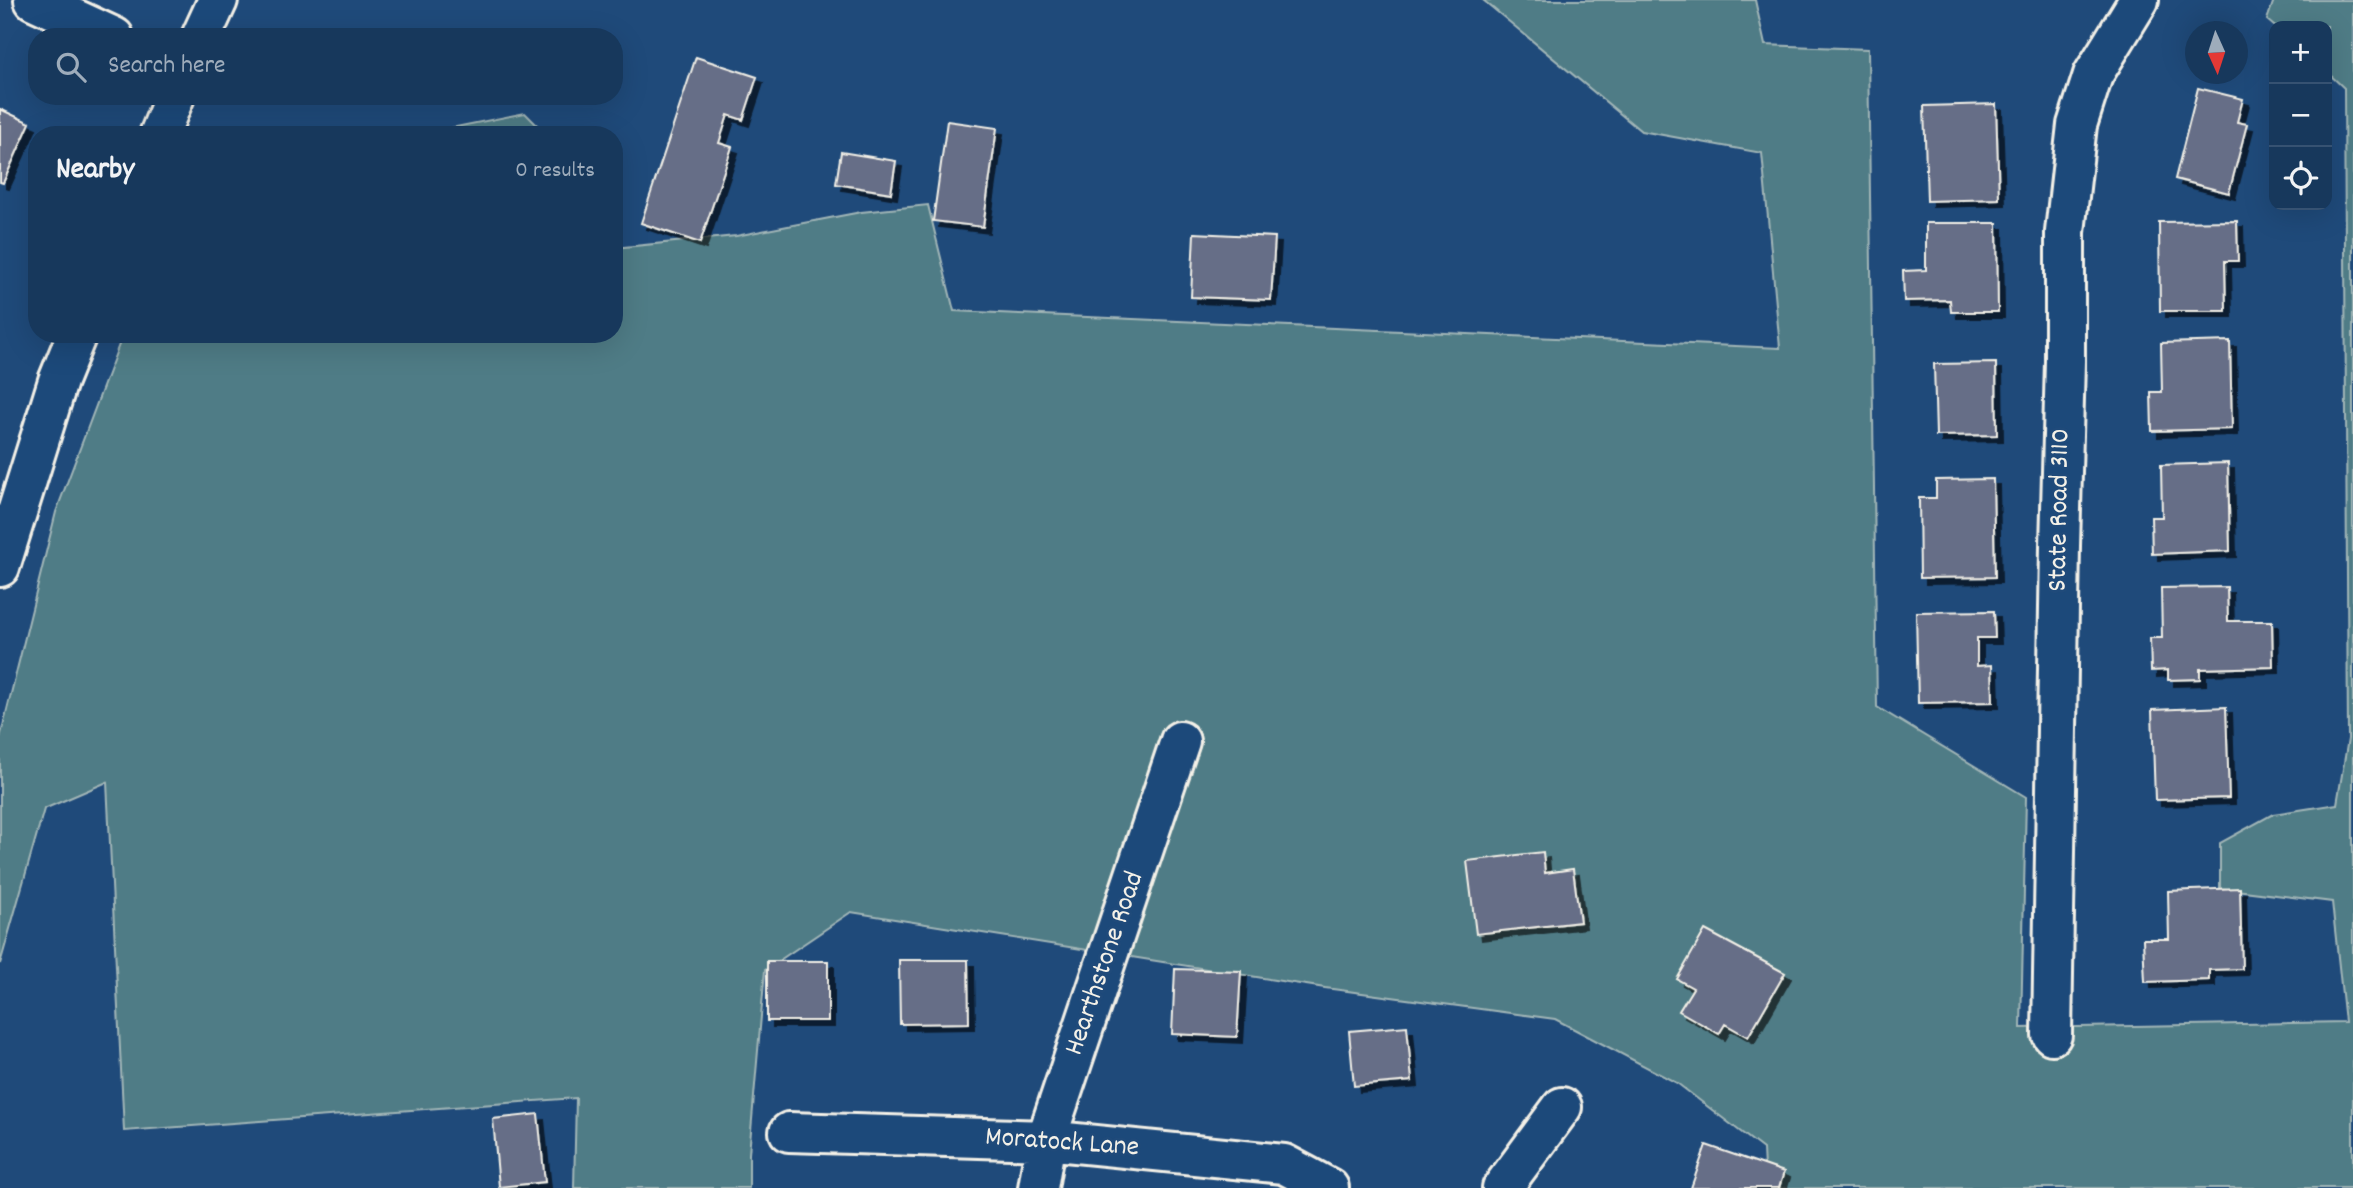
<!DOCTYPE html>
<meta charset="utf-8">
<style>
:root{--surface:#17385c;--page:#244365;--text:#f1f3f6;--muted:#9eacbb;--line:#365272}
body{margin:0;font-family:Dekko,sans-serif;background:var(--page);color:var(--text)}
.controls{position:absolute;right:21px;top:21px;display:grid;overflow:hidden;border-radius:14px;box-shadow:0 7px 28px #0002}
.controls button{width:63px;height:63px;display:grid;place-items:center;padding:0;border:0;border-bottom:2px solid var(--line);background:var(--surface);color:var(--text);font:35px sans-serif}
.compass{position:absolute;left:2185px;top:21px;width:63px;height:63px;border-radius:50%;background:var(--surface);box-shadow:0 7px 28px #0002;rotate:177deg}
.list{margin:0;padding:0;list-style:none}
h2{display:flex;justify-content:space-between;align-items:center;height:91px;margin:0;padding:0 28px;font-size:30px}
h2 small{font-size:23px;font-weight:400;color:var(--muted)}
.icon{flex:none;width:38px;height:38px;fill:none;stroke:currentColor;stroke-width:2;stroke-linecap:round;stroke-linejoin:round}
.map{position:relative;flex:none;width:2353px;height:1188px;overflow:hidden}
.search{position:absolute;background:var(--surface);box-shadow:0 7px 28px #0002;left:28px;top:28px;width:595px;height:77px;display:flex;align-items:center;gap:18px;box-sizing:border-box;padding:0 24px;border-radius:28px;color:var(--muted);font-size:26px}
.panel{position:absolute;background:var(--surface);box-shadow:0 7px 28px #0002;left:28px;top:126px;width:595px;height:217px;border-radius:28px}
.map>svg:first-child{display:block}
.green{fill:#4f7c86;stroke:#a2b6b7;stroke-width:2}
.building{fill:#666e87;stroke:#f4f1e8;stroke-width:2;filter:url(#shadow)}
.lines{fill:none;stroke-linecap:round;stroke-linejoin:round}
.minor-casing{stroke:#f4f1e8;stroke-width:44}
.minor{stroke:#1f4a7a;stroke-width:38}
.labels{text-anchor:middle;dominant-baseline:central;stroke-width:6;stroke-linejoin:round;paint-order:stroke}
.street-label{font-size:28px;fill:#f4f1e8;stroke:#1f4a7a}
</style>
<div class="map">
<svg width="2353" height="1188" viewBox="0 0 2353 1188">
<defs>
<filter id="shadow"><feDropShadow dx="6" dy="6" stdDeviation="0" flood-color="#0009"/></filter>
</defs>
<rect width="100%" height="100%" fill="#1f4a7a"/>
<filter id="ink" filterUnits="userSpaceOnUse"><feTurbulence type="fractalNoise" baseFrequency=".0143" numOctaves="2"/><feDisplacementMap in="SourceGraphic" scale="14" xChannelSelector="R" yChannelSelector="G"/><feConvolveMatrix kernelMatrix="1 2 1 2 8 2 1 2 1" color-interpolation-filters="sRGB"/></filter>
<g filter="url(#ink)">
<!-- green -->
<path class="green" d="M1483,0H1755L1765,45L1868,49L1877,707L2026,797L2021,1028L2345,1022L2332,902L2220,888V843L2273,814L2337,804L2348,739L2344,88L2327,72V26H2274L2267,20L2274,0H2353V1188H1765L1763,1149L1677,1083L1555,1019L1325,988L851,912L765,970L749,1154V1188H574L576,1098L124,1131L107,782L44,809L0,964V738L56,512L123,334H614V248L736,236L861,212L928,205L954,311L1780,348L1762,153L1641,131Z
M525,113L547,135H421V134Z"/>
<!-- building -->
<path class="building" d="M696,57L757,77L743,120L728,115L719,143L732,147L700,243L641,223Z
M2198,88L2243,99L2237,122L2247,124L2229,193L2175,179Z
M1996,104L1999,199L1927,201L1924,106Z
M0,109L30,123L3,183L0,182Z
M947,121L997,128L983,227L933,221Z
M841,152L896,161L891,193L836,184Z
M2237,221L2238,261H2225L2226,311H2160L2159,222Z
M1926,223H1997L1998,312H1951L1950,300L1904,301L1903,271L1926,270Z
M1194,233L1275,237L1271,300L1191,297Z
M2230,341L2232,429L2152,431L2151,392H2162L2161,343Z
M1996,363L1997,435L1936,436L1934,364Z
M2228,463L2230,551L2152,554L2151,517H2162L2161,465Z
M1993,479L1995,577L1920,578L1919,498H1936V480Z
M2227,587L2228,621H2272L2273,667L2200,669V679L2168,680V670L2151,671L2150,638H2162L2161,588Z
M1994,611L1995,638H1977V666L1992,665L1993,702L1918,703L1916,612Z
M2226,707L2229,798L2155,800L2152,710Z
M1543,852L1545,873L1573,869L1580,922L1476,934L1467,861Z
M2240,888L2242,969L2209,970V980L2145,982L2143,939H2169L2168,891Z
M1705,930L1785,973L1748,1037L1725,1024L1719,1034L1679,1011L1693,988L1677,979Z
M899,960H968L969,1023L900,1024Z
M767,961H828V1021H767Z
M1175,969L1241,971L1237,1037L1172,1034Z
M1407,1026L1412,1081L1354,1086L1349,1031Z
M538,1114L545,1182L499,1187L493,1119Z
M1706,1145L1784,1172L1779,1188H1691Z"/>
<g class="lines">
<!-- minor casing -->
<g class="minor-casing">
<path id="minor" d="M34,0L114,37
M201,37L218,0
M159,135L175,96
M0,567L58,381L77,334
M2052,1035L2060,546L2065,361V232L2077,125L2093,75L2139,0
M789,1132L1046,1140L1284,1164L1329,1188
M1038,1188L1046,1140L1180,741
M1502,1188L1562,1107"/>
</g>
<!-- minor -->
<use href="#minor" class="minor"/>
</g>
</g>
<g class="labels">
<!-- street labels -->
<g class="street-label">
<text transform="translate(2061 510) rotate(-89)">State Road 3110</text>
<text transform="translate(1106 964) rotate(-71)">Hearthstone Road</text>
<text transform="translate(1062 1144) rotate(4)">Moratock Lane</text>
</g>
</g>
</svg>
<div class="controls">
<button>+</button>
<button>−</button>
<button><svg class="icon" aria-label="locate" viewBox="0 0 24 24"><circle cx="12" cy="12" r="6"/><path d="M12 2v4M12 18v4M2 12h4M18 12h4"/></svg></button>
</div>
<svg class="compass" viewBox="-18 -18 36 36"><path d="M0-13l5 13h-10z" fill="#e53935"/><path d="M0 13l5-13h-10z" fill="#9eacbb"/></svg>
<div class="search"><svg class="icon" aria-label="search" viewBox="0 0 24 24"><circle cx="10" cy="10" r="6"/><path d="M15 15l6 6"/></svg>Search here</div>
<section class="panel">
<h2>Nearby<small>0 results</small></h2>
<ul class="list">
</ul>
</section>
</div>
